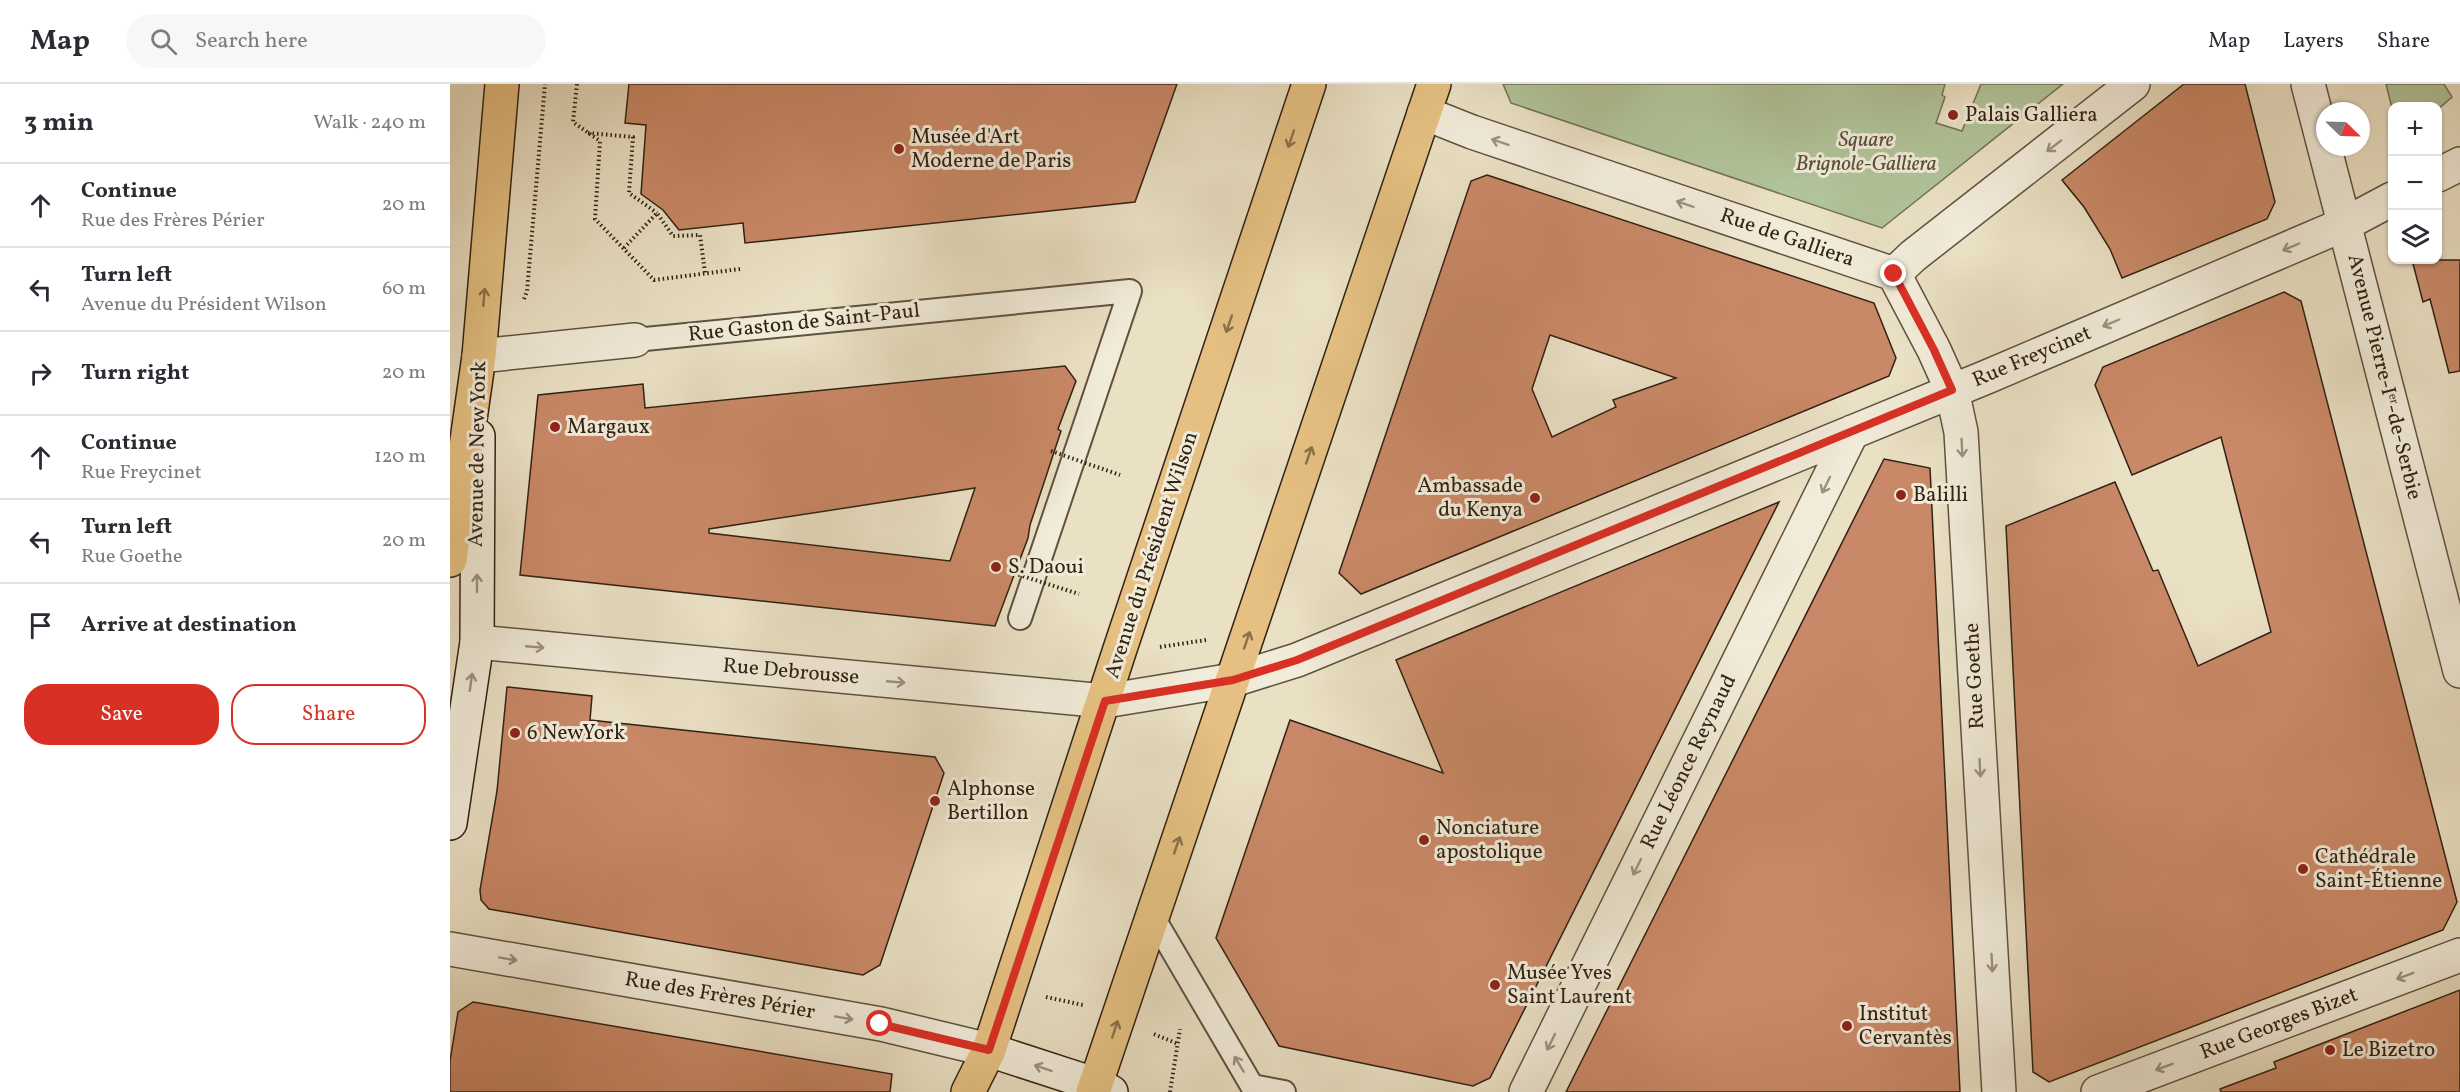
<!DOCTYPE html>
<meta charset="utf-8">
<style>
:root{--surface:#fff;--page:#f7f7f7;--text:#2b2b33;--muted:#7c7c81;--line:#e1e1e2;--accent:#d93025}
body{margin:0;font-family:Vollkorn,serif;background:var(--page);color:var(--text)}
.controls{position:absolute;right:18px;top:18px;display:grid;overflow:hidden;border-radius:12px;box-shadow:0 2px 4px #0004}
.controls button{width:54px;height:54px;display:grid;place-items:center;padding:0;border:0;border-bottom:2px solid var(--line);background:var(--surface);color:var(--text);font:30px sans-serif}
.compass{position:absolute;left:1866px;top:18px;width:54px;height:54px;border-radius:50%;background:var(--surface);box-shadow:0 2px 4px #0004;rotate:113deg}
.stop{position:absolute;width:18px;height:18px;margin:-14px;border:4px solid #d93025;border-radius:50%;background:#fff}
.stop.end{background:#d93025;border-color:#fff;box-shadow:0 2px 6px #0008}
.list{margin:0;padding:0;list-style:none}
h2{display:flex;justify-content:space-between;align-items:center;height:78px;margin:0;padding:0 24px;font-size:26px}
h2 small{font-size:20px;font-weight:400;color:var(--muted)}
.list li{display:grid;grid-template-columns:39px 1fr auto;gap:18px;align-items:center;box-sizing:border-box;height:84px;padding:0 24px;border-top:2px solid var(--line)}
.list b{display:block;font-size:22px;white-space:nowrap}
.list p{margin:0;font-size:20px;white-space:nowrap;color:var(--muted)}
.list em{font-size:20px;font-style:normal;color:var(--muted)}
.actions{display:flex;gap:12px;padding:18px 24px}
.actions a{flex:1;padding:14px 0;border:2px solid var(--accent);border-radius:24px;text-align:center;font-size:21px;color:var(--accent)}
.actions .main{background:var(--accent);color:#fff}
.icon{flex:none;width:33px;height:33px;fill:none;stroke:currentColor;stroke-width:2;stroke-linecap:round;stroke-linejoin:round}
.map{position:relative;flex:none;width:2010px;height:1008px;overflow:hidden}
header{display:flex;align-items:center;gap:36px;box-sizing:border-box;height:84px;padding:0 30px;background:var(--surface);border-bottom:2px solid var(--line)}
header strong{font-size:28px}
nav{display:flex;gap:33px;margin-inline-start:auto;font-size:21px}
.search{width:420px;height:54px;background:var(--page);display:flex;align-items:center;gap:15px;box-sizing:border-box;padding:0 21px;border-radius:33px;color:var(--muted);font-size:22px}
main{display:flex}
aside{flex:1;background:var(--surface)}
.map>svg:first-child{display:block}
.green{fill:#b1c399;stroke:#717256;stroke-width:1.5}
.building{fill:#c98867;stroke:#312213;stroke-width:1.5;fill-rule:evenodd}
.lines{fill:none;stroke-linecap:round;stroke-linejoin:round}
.lane-casing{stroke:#5f523f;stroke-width:26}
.street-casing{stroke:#5f523f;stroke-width:36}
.secondary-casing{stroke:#312213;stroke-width:36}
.primary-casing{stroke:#312213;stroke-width:36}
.path{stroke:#312213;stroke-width:4;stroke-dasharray:1.5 3;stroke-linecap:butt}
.lane{stroke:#f1ebd9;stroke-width:22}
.street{stroke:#f1ebd9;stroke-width:33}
.secondary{stroke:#f1ebd9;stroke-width:33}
.primary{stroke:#e5c082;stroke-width:33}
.path-bridge{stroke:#312213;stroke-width:4;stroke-dasharray:1.5 3;stroke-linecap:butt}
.oneway{stroke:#8b714a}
.oneway2{stroke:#9b9180}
.route{stroke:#d93025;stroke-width:8}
.poi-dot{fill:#8f2418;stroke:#f1ebd9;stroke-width:2}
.labels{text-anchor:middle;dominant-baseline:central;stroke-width:6;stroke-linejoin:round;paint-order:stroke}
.poi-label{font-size:21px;fill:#312213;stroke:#f1ebd9;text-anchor:start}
.park-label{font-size:21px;font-style:italic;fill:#57523b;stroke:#f1ebd9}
.street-label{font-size:21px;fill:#312213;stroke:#f1ebd9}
</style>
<header>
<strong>Map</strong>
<div class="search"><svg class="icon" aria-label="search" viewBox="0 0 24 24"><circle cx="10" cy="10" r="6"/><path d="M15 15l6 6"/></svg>Search here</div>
<nav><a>Map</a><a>Layers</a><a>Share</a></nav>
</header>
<main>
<aside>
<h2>3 min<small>Walk · 240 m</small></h2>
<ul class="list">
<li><svg class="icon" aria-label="ahead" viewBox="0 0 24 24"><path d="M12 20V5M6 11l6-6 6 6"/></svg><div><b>Continue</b><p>Rue des Frères Périer</p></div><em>20 m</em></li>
<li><svg class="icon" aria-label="left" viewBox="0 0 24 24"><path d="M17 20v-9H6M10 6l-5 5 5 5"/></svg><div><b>Turn left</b><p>Avenue du Président Wilson</p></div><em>60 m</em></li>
<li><svg class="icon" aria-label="right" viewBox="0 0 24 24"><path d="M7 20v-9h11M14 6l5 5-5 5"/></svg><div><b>Turn right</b></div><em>20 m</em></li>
<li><svg class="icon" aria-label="ahead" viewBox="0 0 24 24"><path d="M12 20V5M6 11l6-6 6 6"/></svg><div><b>Continue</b><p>Rue Freycinet</p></div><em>120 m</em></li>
<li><svg class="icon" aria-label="left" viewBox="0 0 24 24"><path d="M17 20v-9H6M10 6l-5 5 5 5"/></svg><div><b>Turn left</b><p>Rue Goethe</p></div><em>20 m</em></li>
<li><svg class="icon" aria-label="arrive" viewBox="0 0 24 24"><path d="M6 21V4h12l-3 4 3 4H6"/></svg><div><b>Arrive at destination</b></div></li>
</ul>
<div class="actions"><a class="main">Save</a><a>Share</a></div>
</aside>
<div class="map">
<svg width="2010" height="1008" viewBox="0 0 2010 1008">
<rect width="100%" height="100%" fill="#eae0c4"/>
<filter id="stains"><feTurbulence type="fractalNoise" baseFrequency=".00333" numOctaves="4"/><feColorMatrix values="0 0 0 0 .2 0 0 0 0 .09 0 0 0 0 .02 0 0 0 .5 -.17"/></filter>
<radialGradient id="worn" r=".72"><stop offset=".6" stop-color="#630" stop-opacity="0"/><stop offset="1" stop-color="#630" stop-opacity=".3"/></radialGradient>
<!-- green -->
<path class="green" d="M1053,0H1495L1492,11L1495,13L1486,39L1512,47L1531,0H1613L1432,144L1061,19Z
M1936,0H1994L2002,13L1988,25V22H1942V24Z"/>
<!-- building -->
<path class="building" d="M179,0H727L685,118L295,159L293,139L229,146L213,126L191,110L196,41L175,39Z
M1734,0H1795L1825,118L1817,135L1672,194L1660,165L1634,123L1612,96Z
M1037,91L1424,219L1446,274L1439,292L911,510L889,489L1021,97ZM1100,251L1226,294L1163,316L1166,323L1102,353L1082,305Z
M1962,176H2010V287L1999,289L1980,215L1973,218Z
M1834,208L1851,217L2007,818L1993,846L1599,998L1583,988L1556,442L1665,398L1703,487L1708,486L1748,582L1821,548L1771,353L1682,391L1645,301L1653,283Z
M615,282L626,297L608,345L611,347L580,441L578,454L545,542L70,491L88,311L193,300L195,324ZM525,404L500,477L259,449V445Z
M1434,375L1480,384L1510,1008H1116Z
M1329,418L1040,994L1023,1002L829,962L766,854L840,636L993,689L946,576Z
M57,603L142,612L140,636L485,673L494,689L430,881L413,891L39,825L31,816L30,806L47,707Z
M2010,906V1008H1771L1770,1005L1826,984L1824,978Z
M23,918L442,990L440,1008H0V977L8,928Z"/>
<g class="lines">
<!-- lane casing -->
<g class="lane-casing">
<path id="lane" d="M185,256L680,207L570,534
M703,833L802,1002L834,1008"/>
</g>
<!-- street casing -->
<g class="street-casing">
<path id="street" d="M1858,0L2010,587
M974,29L1022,48L1444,190L1463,172L1683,0
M1988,91L2010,80
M1444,190L1484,266L1502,306L1511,348L1549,1008
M29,272L185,256
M27,558L655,617L783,596L847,576L1539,292L1895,140L1942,115
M0,865L431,940L539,966
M1076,1008L1402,348
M1648,1008L2010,871"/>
</g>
<!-- secondary casing -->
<g class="secondary-casing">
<path id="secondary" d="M0,739L27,558L28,352
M539,966L647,1001L661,1008"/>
</g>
<!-- primary casing -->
<g class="primary-casing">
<path id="primary" d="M0,476L29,272L52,0
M518,1008L539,966L670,565L859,0
M643,1008L984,0"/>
</g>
<!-- path -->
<path class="path" d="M127,0L123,38L150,57L145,135L204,196L290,185
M138,49L183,53L179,109L207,129
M174,164L207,129L223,152L250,151L255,189
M74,215L77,207L95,0
M710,563L756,556
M596,913L633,921
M704,950L728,960
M720,1008L730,945"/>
<!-- lane -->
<use href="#lane" class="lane"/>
<!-- street -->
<use href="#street" class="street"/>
<!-- secondary -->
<use href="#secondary" class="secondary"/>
<!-- primary -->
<use href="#primary" class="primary"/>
<!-- path-bridge -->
<path class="path-bridge" d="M601,367L670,391
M560,488L629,510"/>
</g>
<!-- one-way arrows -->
<defs><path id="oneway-shaft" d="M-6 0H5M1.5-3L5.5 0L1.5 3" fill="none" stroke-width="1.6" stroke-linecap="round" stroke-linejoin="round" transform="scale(1.5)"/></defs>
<g class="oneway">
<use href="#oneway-shaft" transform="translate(841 55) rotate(109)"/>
<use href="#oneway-shaft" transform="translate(34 213) rotate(-85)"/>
<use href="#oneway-shaft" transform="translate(779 240) rotate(109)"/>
<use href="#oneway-shaft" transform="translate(859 371) rotate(-71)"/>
<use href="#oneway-shaft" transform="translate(797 556) rotate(-71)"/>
<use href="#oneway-shaft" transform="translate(727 761) rotate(-71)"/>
<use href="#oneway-shaft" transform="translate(665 945) rotate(-72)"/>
</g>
<g class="oneway2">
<use href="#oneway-shaft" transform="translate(1050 58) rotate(-161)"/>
<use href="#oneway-shaft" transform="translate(1604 62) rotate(142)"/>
<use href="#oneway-shaft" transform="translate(1235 120) rotate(-161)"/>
<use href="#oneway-shaft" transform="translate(1841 163) rotate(157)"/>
<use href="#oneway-shaft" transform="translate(1661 239) rotate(157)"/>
<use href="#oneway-shaft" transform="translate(1512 364) rotate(87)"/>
<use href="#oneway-shaft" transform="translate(1376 401) rotate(116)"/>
<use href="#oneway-shaft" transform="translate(27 499) rotate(-90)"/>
<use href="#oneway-shaft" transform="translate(85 563) rotate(5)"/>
<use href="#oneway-shaft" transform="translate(21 598) rotate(-82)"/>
<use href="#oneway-shaft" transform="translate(446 598) rotate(5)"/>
<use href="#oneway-shaft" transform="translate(1530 684) rotate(87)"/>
<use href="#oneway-shaft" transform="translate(1187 783) rotate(116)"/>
<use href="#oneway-shaft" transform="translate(58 875) rotate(10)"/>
<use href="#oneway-shaft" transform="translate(1542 879) rotate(87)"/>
<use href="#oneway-shaft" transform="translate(1955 892) rotate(159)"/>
<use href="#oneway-shaft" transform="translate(394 934) rotate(10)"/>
<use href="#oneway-shaft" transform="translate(1101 958) rotate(116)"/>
<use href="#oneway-shaft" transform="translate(789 980) rotate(-121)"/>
<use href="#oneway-shaft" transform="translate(1714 983) rotate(159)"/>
<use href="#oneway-shaft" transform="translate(593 984) rotate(-162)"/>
</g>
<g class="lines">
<!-- route -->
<path class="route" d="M430,940L539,966L655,617L783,596L847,576L1502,306L1484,266L1444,190"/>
</g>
<!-- markers -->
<g class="poi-dot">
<circle cx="1503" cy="31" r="6"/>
<circle cx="449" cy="65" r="6"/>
<circle cx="105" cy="343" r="6"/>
<circle cx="1451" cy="411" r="6"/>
<circle cx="1085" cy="414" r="6"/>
<circle cx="546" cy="483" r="6"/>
<circle cx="65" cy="649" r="6"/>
<circle cx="485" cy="717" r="6"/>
<circle cx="974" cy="756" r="6"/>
<circle cx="1853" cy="785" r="6"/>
<circle cx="1045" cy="901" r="6"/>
<circle cx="1397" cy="942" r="6"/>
<circle cx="1880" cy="966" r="6"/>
</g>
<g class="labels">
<!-- poi labels -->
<g class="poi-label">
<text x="1515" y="31">Palais Galliera</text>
<text x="461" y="53">Musée d'Art<tspan x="461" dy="24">Moderne de Paris</tspan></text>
<text x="117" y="343">Margaux</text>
<text x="1073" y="402" text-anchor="end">Ambassade<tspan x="1073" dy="24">du Kenya</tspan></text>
<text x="1463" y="411">Balilli</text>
<text x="558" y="483">S. Daoui</text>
<text x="77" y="649">6 NewYork</text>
<text x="497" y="705">Alphonse<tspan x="497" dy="24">Bertillon</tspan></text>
<text x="986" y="744">Nonciature<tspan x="986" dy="24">apostolique</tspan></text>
<text x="1865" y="773">Cathédrale<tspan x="1865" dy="24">Saint-Étienne</tspan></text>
<text x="1057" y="889">Musée Yves<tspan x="1057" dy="24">Saint Laurent</tspan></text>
<text x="1409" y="930">Institut<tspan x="1409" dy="24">Cervantès</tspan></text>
<text x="1892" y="966">Le Bizetro</text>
</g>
<!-- park labels -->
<g class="park-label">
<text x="1416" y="56">Square<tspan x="1416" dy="24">Brignole-Galliera</tspan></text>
</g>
<!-- street labels -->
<g class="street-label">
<text transform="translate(1337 154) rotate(19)">Rue de Galliera</text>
<text transform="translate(354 239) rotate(-6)">Rue Gaston de Saint-Paul</text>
<text transform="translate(1582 273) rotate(-23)">Rue Freycinet</text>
<text transform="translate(1934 293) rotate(76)">Avenue Pierre-Iᵉʳ-de-Serbie</text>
<text transform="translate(28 370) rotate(-89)">Avenue de New York</text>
<text transform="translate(702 471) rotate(-72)">Avenue du Président Wilson</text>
<text transform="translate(341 588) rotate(5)">Rue Debrousse</text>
<text transform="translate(1525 592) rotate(-93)">Rue Goethe</text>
<text transform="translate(1239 678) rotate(-64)">Rue Léonce Reynaud</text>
<text transform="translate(270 912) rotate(10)">Rue des Frères Périer</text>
<text transform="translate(1829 940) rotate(-21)">Rue Georges Bizet</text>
</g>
</g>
<rect width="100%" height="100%" filter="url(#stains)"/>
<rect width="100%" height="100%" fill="url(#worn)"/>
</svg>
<div class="controls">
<button>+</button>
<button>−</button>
<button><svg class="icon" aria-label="layers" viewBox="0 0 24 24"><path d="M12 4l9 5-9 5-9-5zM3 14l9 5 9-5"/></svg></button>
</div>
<svg class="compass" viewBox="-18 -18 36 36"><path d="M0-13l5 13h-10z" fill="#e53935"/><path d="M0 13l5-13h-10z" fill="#7c7c81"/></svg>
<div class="stop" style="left:430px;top:940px"></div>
<div class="stop end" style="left:1444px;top:190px"></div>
</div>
</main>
